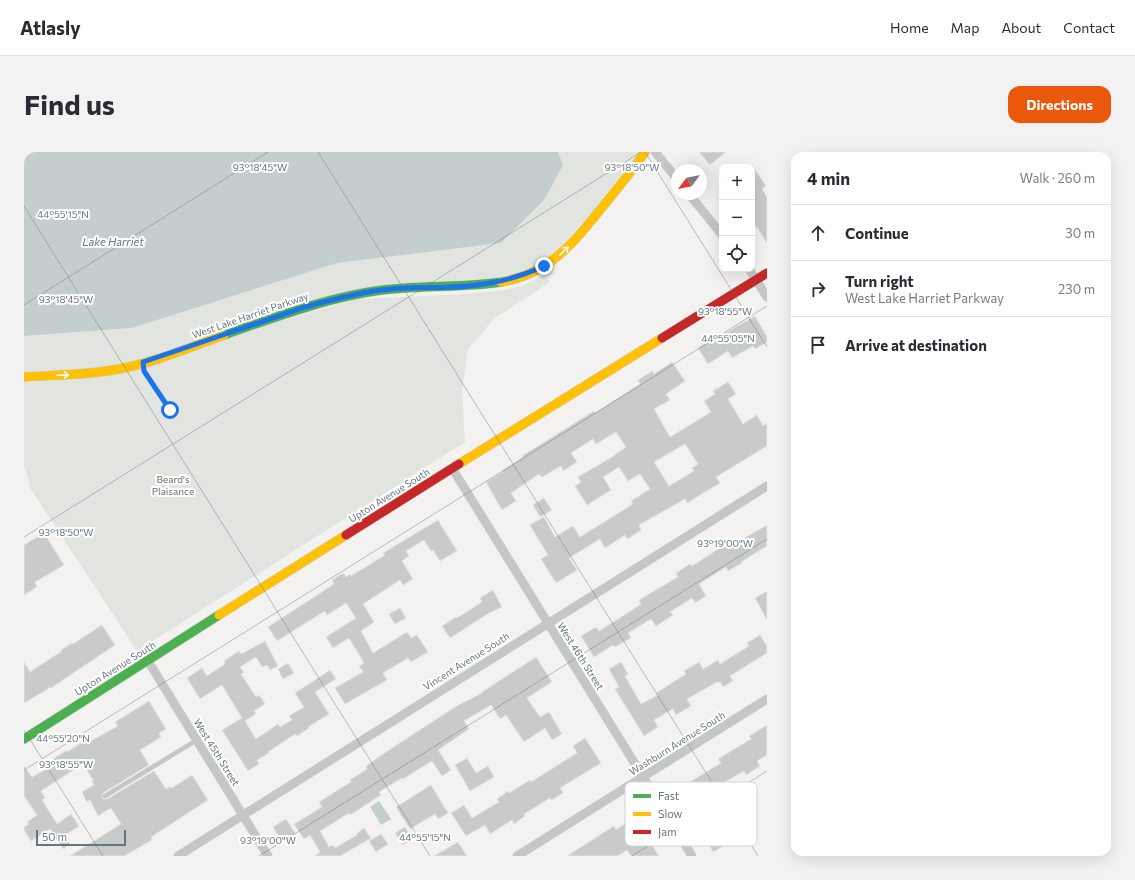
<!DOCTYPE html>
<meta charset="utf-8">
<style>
:root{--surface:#fff;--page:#f2f2f3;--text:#2b2b33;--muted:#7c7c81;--line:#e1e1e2;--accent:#ea580c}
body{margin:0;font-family:Commissioner,sans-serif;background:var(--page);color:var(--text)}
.controls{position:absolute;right:12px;top:12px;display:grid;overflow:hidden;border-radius:8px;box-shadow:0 4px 16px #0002}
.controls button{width:36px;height:36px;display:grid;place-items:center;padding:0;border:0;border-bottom:1px solid var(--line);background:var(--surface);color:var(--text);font:20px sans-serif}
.compass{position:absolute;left:647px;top:12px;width:36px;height:36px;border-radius:50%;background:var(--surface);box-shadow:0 4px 16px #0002;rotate:238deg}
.scale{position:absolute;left:12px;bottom:10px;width:90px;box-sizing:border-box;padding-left:4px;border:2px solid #66767e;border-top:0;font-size:11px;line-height:14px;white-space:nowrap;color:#66767e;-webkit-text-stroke:3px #fff;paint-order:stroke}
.stop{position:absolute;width:12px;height:12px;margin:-9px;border:3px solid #1a73e8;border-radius:50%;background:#fff}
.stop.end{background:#1a73e8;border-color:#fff;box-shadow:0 1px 4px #0008}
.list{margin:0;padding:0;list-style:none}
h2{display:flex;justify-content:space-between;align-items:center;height:52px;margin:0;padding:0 16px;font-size:17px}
h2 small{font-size:13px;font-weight:400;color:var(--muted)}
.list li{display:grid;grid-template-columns:26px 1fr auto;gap:12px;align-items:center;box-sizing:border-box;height:56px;padding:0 16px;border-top:1px solid var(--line)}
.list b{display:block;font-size:15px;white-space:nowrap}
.list p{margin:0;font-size:13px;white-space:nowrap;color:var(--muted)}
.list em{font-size:13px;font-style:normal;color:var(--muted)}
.icon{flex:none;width:22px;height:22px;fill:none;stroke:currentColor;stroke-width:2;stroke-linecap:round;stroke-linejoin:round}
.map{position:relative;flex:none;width:743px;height:704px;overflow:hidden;border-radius:12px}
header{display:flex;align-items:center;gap:24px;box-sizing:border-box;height:56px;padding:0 20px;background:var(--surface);border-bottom:1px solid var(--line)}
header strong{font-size:19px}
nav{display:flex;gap:22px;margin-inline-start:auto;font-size:14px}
.intro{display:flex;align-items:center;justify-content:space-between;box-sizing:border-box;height:96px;padding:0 24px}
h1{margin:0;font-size:28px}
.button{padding:10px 18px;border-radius:12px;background:var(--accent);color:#fff;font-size:14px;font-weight:700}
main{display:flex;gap:24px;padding:0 24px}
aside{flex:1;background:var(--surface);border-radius:12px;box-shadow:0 4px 16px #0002}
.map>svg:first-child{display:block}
.green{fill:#e2e4df}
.water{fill:#c5cecf}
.building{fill:#c9caca;stroke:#e2e2e1;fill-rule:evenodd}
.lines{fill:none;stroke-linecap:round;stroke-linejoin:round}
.fast-casing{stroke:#cfcfcf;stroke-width:10}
.slow-casing{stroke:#cfcfcf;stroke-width:10}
.jam-casing{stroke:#cfcfcf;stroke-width:10}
.lane{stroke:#c5c7c7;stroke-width:4.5}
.street{stroke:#c5c7c7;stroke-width:9}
.fast{stroke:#4caf50;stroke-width:9}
.slow{stroke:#ffc107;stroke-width:9}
.jam{stroke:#c62828;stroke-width:9}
.oneway{stroke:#f6fbf6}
.route{stroke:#1a73e8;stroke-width:5}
.ticks{fill:none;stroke:#66767e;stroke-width:1;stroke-opacity:0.45}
.labels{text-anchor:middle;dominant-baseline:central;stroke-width:4;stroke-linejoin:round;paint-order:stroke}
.street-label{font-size:10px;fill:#66767e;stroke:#fff}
.park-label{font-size:10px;fill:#6a7664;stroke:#fff}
.water-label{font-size:11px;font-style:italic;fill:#62787b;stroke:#fff}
.key{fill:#fff;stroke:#d1d6d8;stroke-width:1}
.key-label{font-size:11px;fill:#66767e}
.ticks-label{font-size:10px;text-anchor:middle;fill:#66767e;stroke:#fff;stroke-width:4;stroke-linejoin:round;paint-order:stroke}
</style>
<header>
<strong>Atlasly</strong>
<nav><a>Home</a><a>Map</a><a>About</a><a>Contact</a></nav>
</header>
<div class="intro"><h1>Find us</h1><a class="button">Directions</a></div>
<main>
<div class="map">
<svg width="743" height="704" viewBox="0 0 743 704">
<rect width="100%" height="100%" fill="#f3f2f1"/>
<!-- green -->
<path class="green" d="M534,0H616L567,61L535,96L498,124L358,138L119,210L0,225V184L108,176L313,111L477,91L539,13Z
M520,123L526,130L470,167L444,197L438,238L441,290L113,499L6,336L2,318L0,315V230L53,227L333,147L444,142L480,138L500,133Z"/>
<!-- water -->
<path class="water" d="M0,0H534L539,13L520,48L477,91L313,111L108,176L0,184Z
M355,649L367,667L357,673L346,655Z"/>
<!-- building -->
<path class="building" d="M675,0H702L686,13Z
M728,13L742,34L738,37L743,45V91L732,74L728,77Z
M731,164L743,185V190L731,197L729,194L708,206L704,199L684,212L674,196L690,186L691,187Z
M648,210L661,229L642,242L646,248L630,257L646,285L687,260L680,249L691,242L689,239L704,230L712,242L704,247L719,272L733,263L739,274L743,271V294L692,325L696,331L663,351L661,347L615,373L617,378L604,387L601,383L581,396L576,387L545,406L553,418L532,431L517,407L524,403L506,373L520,365L531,385L549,374L556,385L609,352L607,349L626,337L616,322L604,329L595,315L579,325L587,338L563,353L551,334L557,330L554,325L588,305L602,295L592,280L572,292L569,287L547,301L553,310L539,319L537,314L518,325L515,322L487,341L492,349L478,358L462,330L479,320L478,319L499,305L498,304L570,259L571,261L616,232L614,228L628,219L630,222ZM661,292L674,312L668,316L670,319L645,334L630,310Z
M520,346L528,358L516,365L509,353Z
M414,368L433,399L416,409L409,398L407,399L400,388L382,399L385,404L378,409L389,427L379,433L376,428L339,452L350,470L337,479L349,501L383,480L387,486L393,483L404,500L387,510L384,506L359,521L363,528L321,552L311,536L339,520L335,514L340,511L325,486L309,496L302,485L332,466L322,451L303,463L301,459L253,489L244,475L310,432L308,428L319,421L322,425L326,422L327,424L361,403L359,401Z
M743,373V394L717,410L718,411L704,419L702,415L675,432L682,444L671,451L668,446L646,460L649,463L632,474L627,467L604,481L607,486L591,495L589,493L570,505L557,484L572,475L575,479L599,464L617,452L615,448L654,425L652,421L666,412L668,414L705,390L707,394Z
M20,381L40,413L11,430L13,435L0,443V393Z
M469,438L478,455L465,461L426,486L418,474L432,465L433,466L458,450L456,446Z
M743,439V468L731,446Z
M376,456L382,466L371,472L365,462Z
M78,473L91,493L27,536V535L0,551V510L6,520L38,499L37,498L48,491L49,492Z
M736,483L743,494V501L706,524L709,529L699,535L696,529L694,531L693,530L663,547L667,554L652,563L649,557L630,568L634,575L620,584L591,537L595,535L585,517L597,510L604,522L601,524L617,552L634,543L632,541L662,522L660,519L675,510L679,517L694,508L696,512L725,494L723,491Z
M241,489L254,514L246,518L243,513L238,515L232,505L216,515L220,520L217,522L232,545L235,543L241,552L230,559L232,562L221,569L232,587L254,572L256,575L268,568L265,564L280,555L271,541L306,518L312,527L291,540L305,562L284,575L285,576L273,584L271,582L244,600L245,601L233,608L235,612L224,619L198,578L218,566L198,533L176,547L163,526L178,516L183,524L201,512L200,509L215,499L217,502Z
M512,505L528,530L503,546L516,565L525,560L538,582L528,588L521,576L500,590L482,563L476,567L467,553L440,569L445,577L414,598L427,618L418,624L408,609L379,627L378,626L355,640L357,643L326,663L325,661L296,679L305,695L308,693L311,696L333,683L332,682L340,676L347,686L316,704H291L296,700L286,683L280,687L270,672L298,655L295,650L327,630L326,628L343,617L342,614L362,600L431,555L458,541V540Z
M264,511L270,521L259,527L254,517Z
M125,549L142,577L135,581L137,585L116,598L125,613L79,641L78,646L80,647H83L130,619L142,637L146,635L148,636L168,623L184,648L127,685L128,688L100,704H46L97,672L87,656L74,664L66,648L63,650L58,640L70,633L68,629L69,628L59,612L17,639L21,646L18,648L33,672L47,662L55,674L40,684L46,692L39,697L26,677L7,689L0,678V675L5,672L3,670L13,663L0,644V614L8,625L31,612L29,607L43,598V600L63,587L65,590L94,574L91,570Z
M743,573V603L733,609L736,614L722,623L720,619L696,633L700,639L680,651L683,656L668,665L651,639L697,611L694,607L727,587L725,584Z
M561,586L577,611L536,636L539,641L528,648L526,646L500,662L501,664L490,672L488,668L466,682L461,673L442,684L427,661L440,653L448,666L475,650L473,647L484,639L485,641L506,628L507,630L553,601L549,594Z
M443,606L452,621L464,614L470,625L446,639L431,613Z
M407,633L424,661L414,667L411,662L386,677L372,655Z
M610,665L635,704H607L603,698L593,704H543L590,674L592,678Z
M262,667L271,681L258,690L249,675Z
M381,675L388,687L379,693L371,681Z
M357,682L364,692L352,700L345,689Z
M695,682L701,693L689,700L683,689Z
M434,690L443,704H410Z"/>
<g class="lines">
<!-- fast casing -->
<g class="fast-casing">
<path id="fast" d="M200,183C252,165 304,145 358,138C398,133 438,136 477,130
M0,587L195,463"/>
</g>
<!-- slow casing -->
<g class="slow-casing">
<path id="slow" d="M477,130C526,122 551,89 580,53C594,36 608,19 621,0
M0,225C30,223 60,223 89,218C127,212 164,196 200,183
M435,312L638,186
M195,463L322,383"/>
</g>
<!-- jam casing -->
<g class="jam-casing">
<path id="jam" d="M638,186L743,121
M322,383L435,312"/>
</g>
<!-- lane -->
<path class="lane" d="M120,212V219L146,257
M81,644L173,588"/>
<!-- street -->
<path class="street" d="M631,0L653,27
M665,42L698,83
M725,117L743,145
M428,316L668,704
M124,509L244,704
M154,704L743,334
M493,704L743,547"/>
<!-- fast -->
<use href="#fast" class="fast"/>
<!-- slow -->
<use href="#slow" class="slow"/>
<!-- jam -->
<use href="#jam" class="jam"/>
</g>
<!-- one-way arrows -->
<defs><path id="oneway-shaft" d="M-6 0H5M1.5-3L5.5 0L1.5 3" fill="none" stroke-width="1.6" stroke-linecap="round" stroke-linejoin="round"/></defs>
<g class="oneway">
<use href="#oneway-shaft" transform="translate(540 99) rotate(-44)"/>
<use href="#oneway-shaft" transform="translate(39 223) rotate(-2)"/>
</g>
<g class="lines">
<!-- route -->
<path class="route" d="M146,258L120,219L119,210L281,155C307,148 332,141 358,138C387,134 415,137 444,134C472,131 494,126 520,114"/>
</g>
<!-- ticks -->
<path class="ticks" d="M294,0L734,704M621,0L743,195M0,54L406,704M0,153L244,0M0,385L617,0M0,578L79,704M0,618L743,154M235,704L743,387M608,704L743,619"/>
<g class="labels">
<!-- street labels -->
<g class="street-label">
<text transform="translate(226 163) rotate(-19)">West Lake Harriet Parkway</text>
<text transform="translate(365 343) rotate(-32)">Upton Avenue South</text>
<text transform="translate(557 504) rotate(58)">West 46th Street</text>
<text transform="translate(442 509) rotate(-32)">Vincent Avenue South</text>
<text transform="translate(91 516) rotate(-32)">Upton Avenue South</text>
<text transform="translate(653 591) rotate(-32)">Washburn Avenue South</text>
<text transform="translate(193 600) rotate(58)">West 45th Street</text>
</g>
<!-- park labels -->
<g class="park-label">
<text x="149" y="327">Beard's<tspan x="149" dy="12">Plaisance</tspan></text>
</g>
<!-- water labels -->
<g class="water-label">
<text x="89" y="89">Lake Harriet</text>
</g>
</g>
<!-- legend -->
<rect x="601" y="630" width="132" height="64" rx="6" class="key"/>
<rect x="609" y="642" width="18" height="4" fill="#4caf50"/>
<rect x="609" y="660" width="18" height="4" fill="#ffc107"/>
<rect x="609" y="678" width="18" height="4" fill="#c62828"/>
<g class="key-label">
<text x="634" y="648">Fast</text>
<text x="634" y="666">Slow</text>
<text x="634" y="684">Jam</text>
</g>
<g class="ticks-label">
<text x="236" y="19">93°18'45"W</text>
<text x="608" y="19">93°18'50"W</text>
<text x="39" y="66">44°55'15"N</text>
<text x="42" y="151">93°18'45"W</text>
<text x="701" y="163">93°18'55"W</text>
<text x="704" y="190">44°55'05"N</text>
<text x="42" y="384">93°18'50"W</text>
<text x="701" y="395">93°19'00"W</text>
<text x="39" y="590">44°55'20"N</text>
<text x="42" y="616">93°18'55"W</text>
<text x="401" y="689">44°55'15"N</text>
<text x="244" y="692">93°19'00"W</text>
</g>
</svg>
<div class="controls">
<button>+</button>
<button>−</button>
<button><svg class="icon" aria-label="locate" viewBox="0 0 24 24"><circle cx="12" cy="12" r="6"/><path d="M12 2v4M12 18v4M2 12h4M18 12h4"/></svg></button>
</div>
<svg class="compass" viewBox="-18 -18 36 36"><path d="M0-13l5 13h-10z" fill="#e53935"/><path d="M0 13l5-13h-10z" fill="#7c7c81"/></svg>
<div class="scale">50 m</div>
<div class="stop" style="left:146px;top:258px"></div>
<div class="stop end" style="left:520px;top:114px"></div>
</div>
<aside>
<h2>4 min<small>Walk · 260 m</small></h2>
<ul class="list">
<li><svg class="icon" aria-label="ahead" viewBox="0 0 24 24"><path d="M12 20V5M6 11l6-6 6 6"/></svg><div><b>Continue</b></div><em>30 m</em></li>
<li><svg class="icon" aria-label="right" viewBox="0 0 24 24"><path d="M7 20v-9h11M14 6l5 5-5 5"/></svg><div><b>Turn right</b><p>West Lake Harriet Parkway</p></div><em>230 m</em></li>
<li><svg class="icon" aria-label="arrive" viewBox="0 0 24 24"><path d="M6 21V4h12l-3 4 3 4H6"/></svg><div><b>Arrive at destination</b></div></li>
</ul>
</aside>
</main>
